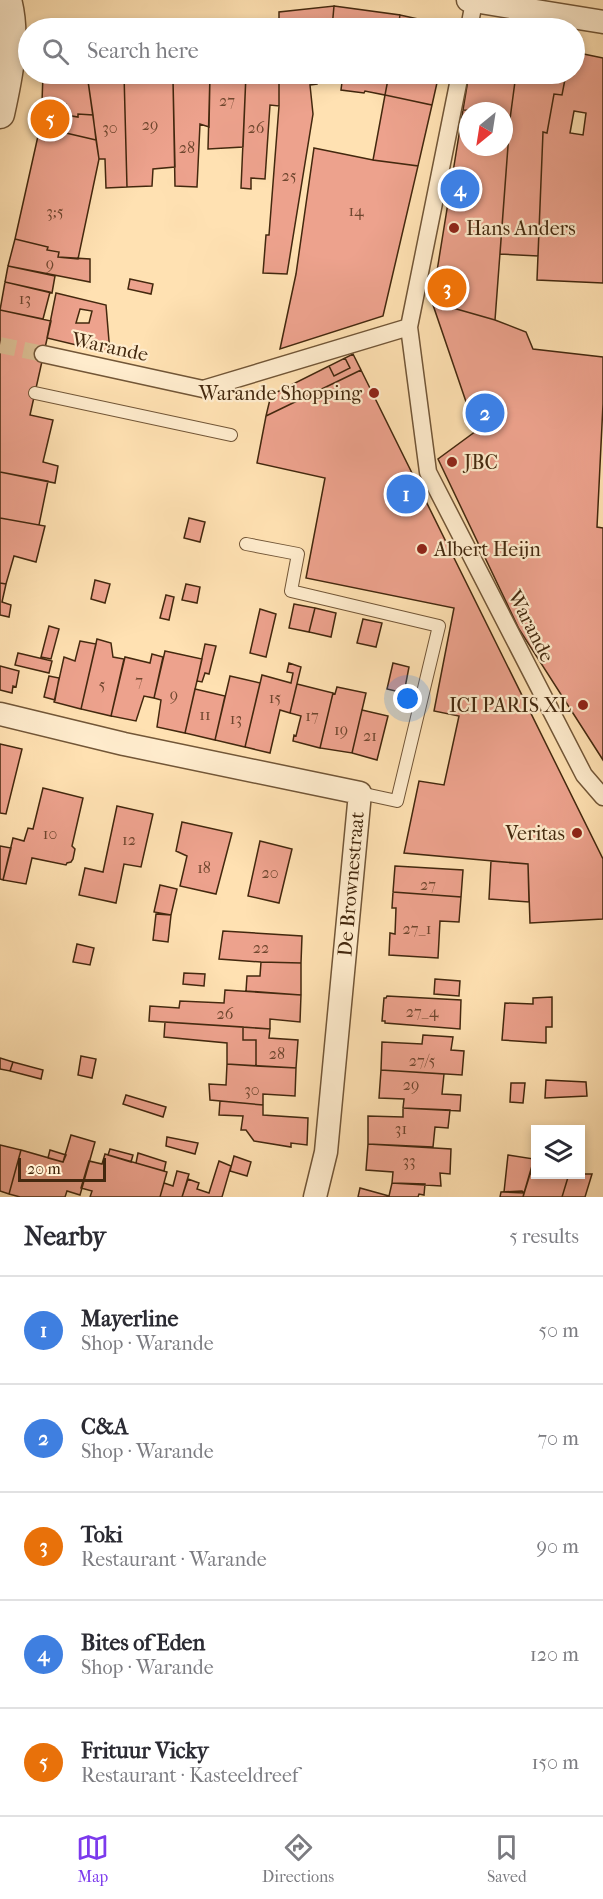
<!DOCTYPE html>
<meta charset="utf-8">
<style>
:root{--surface:#fff;--page:#f2f2f3;--text:#2b2b33;--muted:#7c7c81;--line:#e1e1e2;--accent:#7c3aed}
body{margin:0;font-family:"IM FELL French Canon",serif;background:var(--page);color:var(--text)}
.controls{position:absolute;right:18px;bottom:18px;display:grid;overflow:hidden;border-radius:0px;box-shadow:0 3px 9px #0003}
.controls button{width:54px;height:54px;display:grid;place-items:center;padding:0;border:0;border-bottom:2px solid var(--line);background:var(--surface);color:var(--text);font:30px sans-serif}
.compass{position:absolute;left:459px;top:102px;width:54px;height:54px;border-radius:50%;background:var(--surface);box-shadow:0 3px 9px #0003;rotate:210deg}
.scale{position:absolute;left:18px;bottom:15px;width:88px;box-sizing:border-box;padding-left:6px;border:3px solid #43280e;border-top:0;font-size:16px;line-height:21px;white-space:nowrap;color:#43280e;-webkit-text-stroke:4px #ffeccd;paint-order:stroke}
.you{position:absolute;left:408px;top:699px;width:21px;height:21px;margin:-15px;border:4px solid #fff;border-radius:50%;background:#1a73e8;box-shadow:0 0 0 9px #1a73e833}
.badge{display:grid;place-items:center;width:39px;height:39px;border-radius:50%;background:var(--accent);color:#fff;font-size:20px;font-weight:700}
.pin{position:absolute;translate:-50% -50%;border:3px solid #fff;box-shadow:0 2px 6px #0006}
.list{margin:0;padding:0;list-style:none}
h2{display:flex;justify-content:space-between;align-items:center;height:78px;margin:0;padding:0 24px;font-size:26px}
h2 small{font-size:20px;font-weight:400;color:var(--muted)}
.list li{display:grid;grid-template-columns:39px 1fr auto;gap:18px;align-items:center;box-sizing:border-box;height:108px;padding:0 24px;border-top:2px solid var(--line)}
.list b{display:block;font-size:22px;white-space:nowrap}
.list p{margin:0;font-size:20px;white-space:nowrap;color:var(--muted)}
.list em{font-size:20px;font-style:normal;color:var(--muted)}
.icon{flex:none;width:33px;height:33px;fill:none;stroke:currentColor;stroke-width:2;stroke-linecap:round;stroke-linejoin:round}
.map{position:relative;flex:none;width:603px;height:1197px;overflow:hidden}
.search{position:absolute;background:var(--surface);box-shadow:0 3px 9px #0003;left:18px;right:18px;top:18px;height:66px;display:flex;align-items:center;gap:15px;box-sizing:border-box;padding:0 21px;border-radius:33px;color:var(--muted);font-size:22px}
.sheet{height:618px;background:var(--surface)}
nav{display:flex;justify-content:space-around;align-items:center;box-sizing:border-box;height:84px;border-top:2px solid var(--line);background:var(--surface);font-size:16px;color:var(--muted)}
nav a{display:grid;justify-items:center;gap:3px}
nav .on{color:var(--accent)}
.map>svg:first-child{display:block}
.building{fill:#eda28d;stroke:#43280e;stroke-width:1.5;fill-rule:evenodd}
.lines{fill:none;stroke-linecap:round;stroke-linejoin:round}
.pedestrian-tunnel{stroke:#d9bc91;stroke-width:16;stroke-dasharray:16 8;stroke-linecap:butt}
.service-casing{stroke:#725637;stroke-width:14}
.pedestrian-casing{stroke:#725637;stroke-width:19}
.minor-casing{stroke:#725637;stroke-width:25}
.tertiary-casing{stroke:#725637;stroke-width:31}
.service{stroke:#ffeccd;stroke-width:12}
.pedestrian{stroke:#ffeccd;stroke-width:16}
.minor{stroke:#ffeccd;stroke-width:22}
.tertiary{stroke:#ffeccd;stroke-width:28}
.poi-dot{fill:#8f2418;stroke:#ffeccd;stroke-width:2}
.labels{text-anchor:middle;dominant-baseline:central;stroke-width:4.5;stroke-linejoin:round;paint-order:stroke}
.number-label{font-size:16px;fill:#6e462e}
.poi-label{font-size:20px;fill:#43280e;stroke:#ffeccd;text-anchor:start}
.street-label{font-size:20px;fill:#43280e;stroke:#ffeccd}
</style>
<div class="map">
<svg width="603" height="1197" viewBox="0 0 603 1197">
<rect width="100%" height="100%" fill="#ffe1b2"/>
<filter id="stains"><feTurbulence type="fractalNoise" baseFrequency=".00333" numOctaves="4"/><feColorMatrix values="0 0 0 0 .2 0 0 0 0 .09 0 0 0 0 .02 0 0 0 .5 -.17"/></filter>
<radialGradient id="worn" r=".72"><stop offset=".6" stop-color="#630" stop-opacity="0"/><stop offset="1" stop-color="#630" stop-opacity=".3"/></radialGradient>
<!-- building -->
<path class="building" d="M334,6L400,15L398,28H332Z
M334,6L332,28H279V12Z
M400,15L450,26L449,28H398Z
M574,52L603,58V283L537,280L543,132L547,133L554,94L562,95L566,74H574ZM574,111L586,113L583,135L570,133Z
M43,74H87L93,115L78,114V117L66,115V104L42,102Z
M87,74H124L127,187L106,188L105,159H99Z
M124,74H182V79L173,80L175,167L153,169L152,186L127,187Z
M182,74H210L209,127L200,124L197,187L175,186L173,80L182,79Z
M210,74H246L243,147L208,149Z
M246,74H279V106L270,105L265,179L251,178V189L241,188Z
M279,74H328L317,76V84L310,85L313,114L287,274L263,273L266,235H269L279,106Z
M343,74H389L385,95L365,91L364,93L341,90Z
M389,74H439L432,105L385,95Z
M469,74H516L510,119L504,117V111L463,110Z
M516,74H566L562,95L554,94L547,133L543,132L538,256L500,254L510,119Z
M385,95L432,105L418,166L373,160Z
M42,102L66,104V115L78,117V114L93,115L96,140L40,127Z
M463,110L470,111H468V147H504V117L510,119L495,320L432,302Z
M40,127L96,140L99,159L78,259L58,257L59,252L47,250L48,247L15,239Z
M314,148L373,160L418,166L383,316L280,349L296,274Z
M15,239L48,247L47,250L59,252L58,257L90,259V282L8,266Z
M8,266L55,276L52,293L5,282Z
M130,279L153,284L151,294L128,289Z
M5,282L50,292L43,319L0,310Z
M56,293L106,305L110,353L47,338ZM80,309L92,311L89,323H76Z
M432,302L495,320L526,332L533,349L603,357V404L597,527L603,528V760L519,629L438,459L476,431Z
M0,310L51,321L30,415L53,420L43,462L58,466L55,483L0,472Z
M353,354L361,370L266,416L271,395L329,366L334,376L350,368L345,358Z
M345,358L350,368L334,376L329,366Z
M361,370L603,859V919L530,923L528,864L404,853L419,781L444,785L459,716L434,711L454,608L306,578L325,478L257,463L266,416Z
M0,472L48,481L39,525L0,518Z
M0,518L45,526L36,562L14,556L6,584L0,583Z
M189,518L205,522L200,542L184,538Z
M95,580L110,584L105,603L91,599Z
M0,583L6,584L2,602L11,605L9,617L0,615Z
M186,584L200,587L197,603L182,600Z
M166,595L174,597L169,620L160,618Z
M294,604L315,608L309,632L289,628Z
M315,608L336,613L331,637L309,632Z
M260,609L276,614L266,657L250,653Z
M363,619L382,623L376,647L357,643Z
M49,626L59,629L51,659L41,657Z
M97,639L111,643L113,657L124,659L111,716L81,709Z
M80,641L96,644L81,709L54,702L64,657L75,661Z
M205,644L216,646L209,674L205,673L202,682L197,681Z
M165,651L202,659L185,733L157,727L161,700L154,698Z
M18,653L52,661L49,673L15,665Z
M152,654L163,657L154,698L144,696L136,721L111,716L125,657L150,663Z
M289,663L301,667L290,713L280,710L270,753L245,747L262,675L291,683L293,673L287,672Z
M393,663L409,667L404,693L387,689Z
M0,666L19,671L16,687L13,686L12,693L0,690Z
M49,676L59,678L55,700L44,697Z
M230,676L260,683L245,747L215,740Z
M297,684L333,693L320,748L293,741L294,735L296,736L301,716L290,713Z
M337,687L366,693L352,753L320,748L333,693L335,694Z
M195,689L225,696L215,740L185,733Z
M362,710L388,716L377,760L352,753Z
M0,744L22,749L6,814L0,813Z
M43,788L83,798L72,846L75,849L73,859L71,862L67,863L66,865L32,858L26,884L3,880L13,838L24,841L28,828L33,829Z
M117,806L153,814L141,867L124,864L116,903L79,895L85,868L103,872Z
M182,822L232,833L216,894L180,886L187,856L176,851Z
M260,841L292,849L279,903L248,896Z
M0,846L11,848L3,880L0,879Z
M491,861L528,864L529,902L489,899Z
M395,866L463,870L461,897L393,892Z
M160,885L177,889L171,915L154,912Z
M393,892L461,897L459,922L440,921L438,958L389,955L390,933L395,934L396,908H392Z
M156,914L171,915L168,942L153,940Z
M223,931L302,936L301,963L261,962L219,959Z
M77,944L94,948L90,965L73,962Z
M261,962L301,963V995L246,991L247,976H260Z
M184,973L205,974L204,986L183,984Z
M435,979L460,981L459,996L434,994Z
M225,990L301,995L300,1022L270,1019V1029L149,1021L150,1006L179,1008L180,1001L224,1003Z
M387,996L461,1000L460,1029L385,1023V1021H382L384,998H386Z
M552,997V1027H546V1043L502,1040L505,1003L533,1004V998Z
M165,1022L243,1027V1040H256V1066L227,1064V1043L164,1037Z
M243,1027L270,1029L269,1038L298,1040L296,1068L256,1066V1040H243Z
M423,1035L453,1037L451,1050L464,1051L462,1075L381,1070L382,1042L422,1044Z
M81,1056L96,1059L92,1078L78,1075Z
M0,1058L13,1062L10,1071L0,1069Z
M13,1062L43,1070L41,1079L10,1071Z
M227,1064L296,1068L295,1096L263,1094V1105L210,1100L209,1084L226,1085Z
M381,1070L444,1074L442,1094L461,1095L460,1111L403,1108L404,1099L379,1098Z
M546,1080L586,1082L587,1096L545,1098Z
M511,1083H525L523,1103L510,1102Z
M126,1095L166,1107L163,1117L123,1104Z
M220,1101L263,1105V1115L308,1118L307,1145L291,1143V1147L254,1141L246,1130H241L243,1116L219,1115Z
M403,1108L450,1110L448,1128L435,1127L433,1147L368,1144V1116L403,1117Z
M71,1135L95,1142L80,1195L67,1191L65,1197H20L9,1194L21,1150L63,1162Z
M167,1137L198,1143L195,1154L166,1146Z
M368,1144L451,1149L450,1174L440,1173L441,1186L392,1183L393,1172L366,1170Z
M0,1145L21,1150L9,1194L0,1191Z
M110,1149L133,1155L131,1162L108,1155Z
M50,1150L66,1155L63,1162L48,1158Z
M138,1153L166,1162L164,1171L136,1163Z
M105,1154L167,1172L160,1197H90L92,1191L81,1188L89,1161L102,1164Z
M508,1155L534,1159L524,1193L504,1192Z
M234,1156L251,1162L247,1176L230,1171Z
M534,1159L536,1174H530Z
M219,1161L231,1166L222,1197H182L188,1179L199,1183L197,1189L209,1193Z
M177,1171L189,1174L182,1197H160L164,1183L173,1186Z
M530,1174H569L562,1197H523Z
M569,1174H592L585,1197H562Z
M392,1183L425,1184L424,1195L419,1194L418,1197H358L360,1188L389,1196Z
M522,1191L524,1193L523,1197H500L501,1192Z"/>
<g class="lines">
<!-- pedestrian-tunnel -->
<path class="pedestrian-tunnel" d="M0,345L43,354"/>
<!-- service casing -->
<g class="service-casing">
<path id="service" d="M35,393L231,435
M246,544L298,554L291,591L439,626L397,801L360,793"/>
</g>
<!-- pedestrian casing -->
<g class="pedestrian-casing">
<path id="pedestrian" d="M469,28L474,2
M460,74L409,327L428,472L584,775L603,797
M43,354L203,389L409,327"/>
</g>
<!-- minor casing -->
<g class="minor-casing">
<path id="minor" d="M468,0L603,22
M0,714L124,744L360,793L326,1152L315,1197"/>
</g>
<!-- tertiary casing -->
<g class="tertiary-casing">
<path id="tertiary" d="M0,114C8,78 17,36 7,0"/>
</g>
<!-- service -->
<use href="#service" class="service"/>
<!-- pedestrian -->
<use href="#pedestrian" class="pedestrian"/>
<!-- minor -->
<use href="#minor" class="minor"/>
<!-- tertiary -->
<use href="#tertiary" class="tertiary"/>
</g>
<!-- markers -->
<g class="poi-dot">
<circle cx="454" cy="228" r="6"/>
<circle cx="374" cy="393" r="6"/>
<circle cx="452" cy="462" r="6"/>
<circle cx="422" cy="549" r="6"/>
<circle cx="583" cy="705" r="6"/>
<circle cx="577" cy="833" r="6"/>
</g>
<g class="labels">
<!-- number labels -->
<g class="number-label">
<text x="227" y="100">27</text>
<text x="150" y="124">29</text>
<text x="110" y="127">30</text>
<text x="256" y="127">26</text>
<text x="187" y="147">28</text>
<text x="289" y="175">25</text>
<text x="356" y="210">14</text>
<text x="55" y="211">3;5</text>
<text x="50" y="263">9</text>
<text x="25" y="298">13</text>
<text x="139" y="680">7</text>
<text x="102" y="684">5</text>
<text x="174" y="694">9</text>
<text x="275" y="697">15</text>
<text x="205" y="714">11</text>
<text x="312" y="715">17</text>
<text x="236" y="718">13</text>
<text x="341" y="729">19</text>
<text x="370" y="735">21</text>
<text x="50" y="833">10</text>
<text x="129" y="839">12</text>
<text x="204" y="867">18</text>
<text x="270" y="872">20</text>
<text x="428" y="884">27</text>
<text x="417" y="928">27_1</text>
<text x="261" y="947">22</text>
<text x="422" y="1011">27_4</text>
<text x="225" y="1013">26</text>
<text x="277" y="1053">28</text>
<text x="422" y="1060">27/5</text>
<text x="411" y="1084">29</text>
<text x="252" y="1089">30</text>
<text x="401" y="1128">31</text>
<text x="409" y="1160">33</text>
</g>
<!-- poi labels -->
<g class="poi-label">
<text x="466" y="228">Hans Anders</text>
<text x="362" y="393" text-anchor="end">Warande Shopping</text>
<text x="464" y="462">JBC</text>
<text x="434" y="549">Albert Heijn</text>
<text x="571" y="705" text-anchor="end">ICI PARIS XL</text>
<text x="565" y="833" text-anchor="end">Veritas</text>
</g>
<!-- street labels -->
<g class="street-label">
<text transform="translate(110 347) rotate(12)">Warande</text>
<text transform="translate(531 626) rotate(63)">Warande</text>
<text transform="translate(351 884) rotate(-85)">De Brownestraat</text>
</g>
</g>
<rect width="100%" height="100%" filter="url(#stains)"/>
<rect width="100%" height="100%" fill="url(#worn)"/>
</svg>
<div class="controls">
<button><svg class="icon" aria-label="layers" viewBox="0 0 24 24"><path d="M12 4l9 5-9 5-9-5zM3 14l9 5 9-5"/></svg></button>
</div>
<svg class="compass" viewBox="-18 -18 36 36"><path d="M0-13l5 13h-10z" fill="#e53935"/><path d="M0 13l5-13h-10z" fill="#7c7c81"/></svg>
<div class="scale">20 m</div>
<div class="you"></div>
<div class="pin badge" style="left:406px;top:494px;background:#3f7fe0">1</div>
<div class="pin badge" style="left:485px;top:413px;background:#3f7fe0">2</div>
<div class="pin badge" style="left:447px;top:288px;background:#e8710a">3</div>
<div class="pin badge" style="left:460px;top:189px;background:#3f7fe0">4</div>
<div class="pin badge" style="left:50px;top:119px;background:#e8710a">5</div>
<div class="search"><svg class="icon" aria-label="search" viewBox="0 0 24 24"><circle cx="10" cy="10" r="6"/><path d="M15 15l6 6"/></svg>Search here</div>
</div>
<section class="sheet">
<h2>Nearby<small>5 results</small></h2>
<ul class="list">
<li><span class="badge" style="background:#3f7fe0">1</span><div><b>Mayerline</b><p>Shop · Warande</p></div><em>50 m</em></li>
<li><span class="badge" style="background:#3f7fe0">2</span><div><b>C&amp;A</b><p>Shop · Warande</p></div><em>70 m</em></li>
<li><span class="badge" style="background:#e8710a">3</span><div><b>Toki</b><p>Restaurant · Warande</p></div><em>90 m</em></li>
<li><span class="badge" style="background:#3f7fe0">4</span><div><b>Bites of Eden</b><p>Shop · Warande</p></div><em>120 m</em></li>
<li><span class="badge" style="background:#e8710a">5</span><div><b>Frituur Vicky</b><p>Restaurant · Kasteeldreef</p></div><em>150 m</em></li>
</ul>
</section>
<nav>
<a class="on"><svg class="icon" aria-label="map" viewBox="0 0 24 24"><path d="M3 6l6-2 6 2 6-2v14l-6 2-6-2-6 2zM9 4v14M15 6v14"/></svg>Map</a>
<a><svg class="icon" aria-label="directions" viewBox="0 0 24 24"><path d="M12 3l9 9-9 9-9-9zM9 14v-3h6M13 9l2 2-2 2"/></svg>Directions</a>
<a><svg class="icon" aria-label="saved" viewBox="0 0 24 24"><path d="M7 4h10v16l-5-4-5 4z"/></svg>Saved</a>
</nav>
